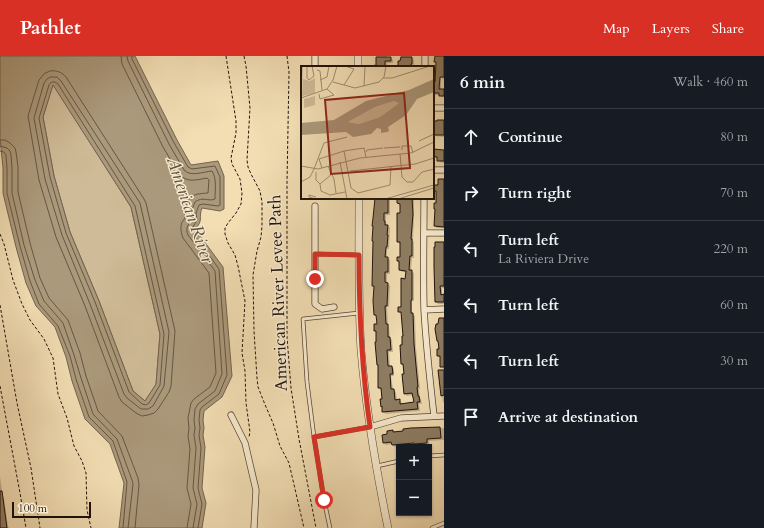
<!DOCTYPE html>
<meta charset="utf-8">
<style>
:root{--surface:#171b24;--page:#242831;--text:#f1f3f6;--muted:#9ea1a6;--line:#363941;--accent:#d93025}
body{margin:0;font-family:Cardo,serif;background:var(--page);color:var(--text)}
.controls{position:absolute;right:12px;bottom:12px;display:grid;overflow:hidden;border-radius:0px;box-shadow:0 1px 3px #0004}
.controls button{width:36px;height:36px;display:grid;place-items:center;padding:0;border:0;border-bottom:1px solid var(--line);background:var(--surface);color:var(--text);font:20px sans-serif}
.scale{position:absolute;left:12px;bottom:10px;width:79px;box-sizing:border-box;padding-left:4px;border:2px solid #20130b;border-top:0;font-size:11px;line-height:14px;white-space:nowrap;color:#20130b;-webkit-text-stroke:3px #f7eace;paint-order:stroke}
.stop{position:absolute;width:12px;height:12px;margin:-9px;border:3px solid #d93025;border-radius:50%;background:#fff}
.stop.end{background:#d93025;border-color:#fff;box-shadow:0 1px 4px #0008}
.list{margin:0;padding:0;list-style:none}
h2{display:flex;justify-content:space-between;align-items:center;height:52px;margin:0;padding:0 16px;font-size:17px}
h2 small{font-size:13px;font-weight:400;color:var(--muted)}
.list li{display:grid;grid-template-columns:26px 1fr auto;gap:12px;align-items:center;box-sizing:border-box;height:56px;padding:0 16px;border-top:1px solid var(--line)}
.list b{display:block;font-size:15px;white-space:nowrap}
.list p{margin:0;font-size:13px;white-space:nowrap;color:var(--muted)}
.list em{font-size:13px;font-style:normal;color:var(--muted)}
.icon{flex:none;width:22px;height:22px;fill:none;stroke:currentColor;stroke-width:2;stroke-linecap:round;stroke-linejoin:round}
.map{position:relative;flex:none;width:444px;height:472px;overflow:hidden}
header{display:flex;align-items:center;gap:24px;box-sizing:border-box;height:56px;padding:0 20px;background:var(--accent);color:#fff}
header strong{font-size:19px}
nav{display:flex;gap:22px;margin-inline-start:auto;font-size:14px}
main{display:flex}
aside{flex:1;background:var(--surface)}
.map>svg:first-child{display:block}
.green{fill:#cfbb97;stroke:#786751}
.water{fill:#ab997b;stroke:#73634e;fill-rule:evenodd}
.shadow{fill:#0003}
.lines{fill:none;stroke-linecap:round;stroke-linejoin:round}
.shore{stroke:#665643;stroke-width:1}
.building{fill:#8e7d63;stroke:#20130b}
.service-casing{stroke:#554635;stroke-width:4.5}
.minor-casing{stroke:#554635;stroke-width:7}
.tertiary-casing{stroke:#554635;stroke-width:8}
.path{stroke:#20130b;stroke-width:1;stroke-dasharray:3 2;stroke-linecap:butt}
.service{stroke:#f7eace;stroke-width:3}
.minor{stroke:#f7eace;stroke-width:5.5}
.tertiary{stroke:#f7eace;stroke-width:7}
.route{stroke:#d93025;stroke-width:5}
.labels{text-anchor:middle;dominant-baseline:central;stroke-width:3;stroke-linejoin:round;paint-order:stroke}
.street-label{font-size:17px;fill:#20130b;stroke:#f7eace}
.water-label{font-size:18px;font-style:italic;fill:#5f4f3d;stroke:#f7eace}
.inset-road{fill:none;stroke:#9f8d70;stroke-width:1}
.view{fill:#8f2418;fill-opacity:0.15;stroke:#8f2418;stroke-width:2}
.inset-edge{fill:none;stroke:#20130b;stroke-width:2}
</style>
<header>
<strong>Pathlet</strong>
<nav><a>Map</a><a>Layers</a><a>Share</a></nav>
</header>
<main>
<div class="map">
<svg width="444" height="472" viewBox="0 0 444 472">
<rect width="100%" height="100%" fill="#f3deb4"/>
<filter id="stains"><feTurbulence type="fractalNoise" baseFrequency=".005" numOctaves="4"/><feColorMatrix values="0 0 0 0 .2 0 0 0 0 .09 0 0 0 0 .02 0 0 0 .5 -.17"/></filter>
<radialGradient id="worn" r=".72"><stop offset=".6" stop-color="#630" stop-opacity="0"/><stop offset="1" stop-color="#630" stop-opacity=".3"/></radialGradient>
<!-- green -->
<path class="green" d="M53,28L131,151L160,278L156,329L145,345L133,335L99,245L70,176L54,120L43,61Z"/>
<!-- water -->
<path class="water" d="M0,0H135L177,84L191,109L218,105L224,120V153L220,155L202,152C198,162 204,164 195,173L223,211L232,320L222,341L204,355L203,364L204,372L203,379L205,391L202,432L206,447L202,472H119L124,427L110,388L85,363L72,325L66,301L55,271L36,250L26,227L16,191L3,137V112L0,82ZM53,29L131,151L160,278L156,328L145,345L133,335L99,245L70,176L54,120L43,61Z"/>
<!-- shadow -->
<path class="shadow" d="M376,0H387V2H390L393,4V7H387V11H374V8H377V1Z
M400,0H412V2L414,4V10H412V11H399Z
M439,0H444V23L441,22V34H444V41H442L440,39H435L433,37V27H436Z
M444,65V81L434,80L433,79V66Z
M433,94L444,95V107L440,106L438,104V102H434L433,101Z
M444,124V172H437L435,170L437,137L435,135Z
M375,142H388L390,144V159H386V167L390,172L389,193H387V201L390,204V218H387V227L390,230L389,251H387L388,269L389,271L390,282L392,284L393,296H389L390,311H392L394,313V320H391L393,333L396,336L397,345L399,344L402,347V348L415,347L414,339L407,340L405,338L404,310L402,308L404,281L402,258L399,256L402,252L407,216H402L400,214V207L398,205L401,202L400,188L398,186L401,150L398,147V142H414V161L413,185L414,186V202H412L411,215L414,217V245H412V257L415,260L416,291L420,333H419L420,342L421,343L422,348H419L420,355L386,358L383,356L382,335L379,332L377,261L375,259V232L373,229Z
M444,187V232H442V240L444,239V248H438L436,246Z
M444,263V347L443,346L439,315L443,314L441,302L438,300L440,294Z
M444,372V384L429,385V389L417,390V389L395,391L392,388L386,389L384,387L393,375L394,377L411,373Z
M0,421L3,440L4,442L8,471L10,472H0Z"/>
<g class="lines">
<!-- shore -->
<path class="shore" d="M121,0L122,8L163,91L179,118C187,127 196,124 207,122L209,124L208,137C195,138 188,138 185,154C185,156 185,159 185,161C185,163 183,165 182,166C180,172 181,177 183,182L209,217L216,317L210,331L194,343L191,347L188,362L189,372L188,380L190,393L187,432L191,448L187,472
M127,0L128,5L169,88L184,114C191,121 202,116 212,115C217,123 215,134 215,143C208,146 203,140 195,146L191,156L192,164C188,169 185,172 188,179L215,215L222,318L215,335L198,348L195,353L194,364L195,372L194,379L196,392L193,432L197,448L193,472
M132,0V3L173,85L188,111L192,113L215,110L220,121V149L218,150L203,148L199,149L196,157L197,164L192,173V176L219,213L227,319L219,338L202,351L200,354L199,364L200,372L199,379L201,392L198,432L202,448L198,472
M50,15C56,14 62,16 66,21L144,143L146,147L175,275L171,330L169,336L158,353L154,357L148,359L142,360L136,357L122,346L119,341L85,250L56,181L39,124L28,60L39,24L44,18Z
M51,21H57L61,25L140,147L169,276L164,330L153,350L148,353H141L127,342L124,338L90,248L62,179L45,123L34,62L44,27L47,23Z
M52,26H55L58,28L135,150L164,278L160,329L149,347L146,349L142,348L129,336L95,246L66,177L50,121L39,62L49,29Z
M0,84H5L10,87L15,92L16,96L18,111V136L30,187L40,222L49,242L68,264L80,297L86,320L98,355L122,380L138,422L139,429L135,472
M0,90L7,92L10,95L11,99L12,112V137L24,189L35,224L44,245L63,267L74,299L81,322L93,358L117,383L132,424L133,428L128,472
M0,95L4,96L6,99L7,112V137L20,190L30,225L39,248L58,270L70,300L76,323L89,361L113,385L127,426L123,472"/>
</g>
<!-- building -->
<path class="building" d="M435,0H444V21H440L439,33H444V40H439V37H433V26H435L436,6H434Z
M376,1H391V5H385V11H376Z
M401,1H412V8H411V11H398V5H400Z
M437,64H444V79H433V65H437Z
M433,93L444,94V105H437V101L433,100Z
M438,123H444V171L434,170L435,153H434V147H436V135H434V129H438Z
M375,142H388V157H384V165H385V169H388L387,179H388L387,191H386L385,201H388V216H385V226L388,227L387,250H385L386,268H388V281H390L391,294H387L388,310H392L393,318H390L391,333H394L395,344L400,343V348L414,346L412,337L404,338L402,318H404L403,308H401L400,289H402V280H403L401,256H398V251H401V222L405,223L406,215L399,214V205H397V201H400V186H397V157H400V148L397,147V142H412L413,158L411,183H412V200H410L409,214H412V244H411V257H413L414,288L418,331H417L418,340H419L420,346H417L418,353L382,356V350L381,351L380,343H382L381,332H378V309H377L375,286H376V275H374V268H377L376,259H374L373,245L374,230H372L373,185H372L373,170H372L373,162Z
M435,186H444V230H440L441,239L444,238V246H435L434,211V191H435Z
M439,262H444V311H440V300H437V293H439L438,285H437L435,273L436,268H438Z
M438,314H444V339L441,340Z
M440,371L441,382L427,383V387L414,388V387L392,389L391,386L383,387L382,379L387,378V375L393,374V376L403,375V373L411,372Z
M0,435H2L7,472H0Z"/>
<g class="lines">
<!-- service casing -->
<g class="service-casing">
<path id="service" d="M315,198L359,199
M314,381L307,326L303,263L359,257
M429,400L444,399
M377,410L399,405
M330,472L324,444L314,381L369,371
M432,472L444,467"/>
</g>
<!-- minor casing -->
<g class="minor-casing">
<path id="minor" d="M315,0V11
M425,11V0
M433,52H444
M433,114H444
M424,142C424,179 423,216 424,253C426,289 430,325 434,360
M315,150V248L322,253L334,251
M424,177H444
M424,254L444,253
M231,359L245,387L256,434L254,472
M370,371L401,362L444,360"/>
</g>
<!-- tertiary casing -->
<g class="tertiary-casing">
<path id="tertiary" d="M358,0V11
M359,142C359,193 358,244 361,294C366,354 376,413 388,472"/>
</g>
<!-- path -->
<path class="path" d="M226,0L236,65V77L231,102L232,108L240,123L242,137L241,148L236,157L228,167L225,172V178L228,187L235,199L238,210L245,245L242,297L245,315L246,347L250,376L249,381
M244,0L246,10L250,52L247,104L248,111L251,118L260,135L262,146V170L261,181L257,195L253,219L254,275L257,322L258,331L266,351L273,367L280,390L289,407L304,472
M287,0L289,16L287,127V281L291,332L299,383L316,472
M0,178L4,188L13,224L22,248L30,264L44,283L53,302L58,338L67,362L74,390L82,405L86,417L87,454L91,472
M0,249L17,347L31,412L40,472
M0,330L20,437L26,472"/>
<!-- service -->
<use href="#service" class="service"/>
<!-- minor -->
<use href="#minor" class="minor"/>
<!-- tertiary -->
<use href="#tertiary" class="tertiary"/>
</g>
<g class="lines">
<!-- route -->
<path class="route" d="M315,223V198L359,199C359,257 362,314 370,371L314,381L324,444"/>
</g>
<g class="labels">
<!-- street labels -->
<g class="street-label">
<text transform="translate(278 237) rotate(-92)">American River Levee Path</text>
</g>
<!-- water labels -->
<g class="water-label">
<text transform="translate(190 154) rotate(71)">American River</text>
</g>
</g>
<!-- overview -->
<g transform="translate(301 10)">
<rect width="133" height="133" fill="#f3deb4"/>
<path d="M14,12V27L1,30L2,13L9,15ZM14,30V39L3,42V33ZM93,35L99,36L79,51L58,58L47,56L74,41Z" fill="#cfbb97"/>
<path d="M133,13V26L116,33L105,49L87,61L88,65L86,66L80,67V63L76,62L70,68L52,71L45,66L0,69V57L33,54L65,35L108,24ZM93,35L98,37L79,51L58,58L47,56L74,41Z" fill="#ab997b" fill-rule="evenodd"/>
<path class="inset-road" d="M6,0V12L8,14L13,10L11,0M16,4L19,5L21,24M82,12H91L129,0M19,14L26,11L28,0M32,16L54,22L78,16L83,11L85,0M43,19L53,3L44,0M63,20L64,0M18,28L19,33L33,29L26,23M0,32L26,23L32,14L36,0M0,43L1,0M118,75L133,68M83,82L99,81M101,84V80H110L112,87M43,85L63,82L65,91M65,86L66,84L82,82M99,88L101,111L106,116H112L121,106L133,103M39,96L46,133M0,100L17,103L59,92L110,87L133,76M27,100L33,113L35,127M21,102L18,93L43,85L50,122L57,127L89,119L90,100M13,103L23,77L46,71M49,105L114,98L133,92M15,106V114L19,118M31,108L19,118L20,125L29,129L44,126M0,116L9,111L13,103M14,133L8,131V129L15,131M84,133L133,119M97,133L133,122"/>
<path class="view" d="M103,27L109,102L30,108L24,34Z"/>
<rect width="133" height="133" class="inset-edge"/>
</g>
<rect width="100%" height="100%" filter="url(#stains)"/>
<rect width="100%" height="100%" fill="url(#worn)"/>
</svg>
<div class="controls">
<button>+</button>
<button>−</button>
</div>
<div class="scale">100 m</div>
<div class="stop" style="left:324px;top:444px"></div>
<div class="stop end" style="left:315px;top:223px"></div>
</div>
<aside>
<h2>6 min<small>Walk · 460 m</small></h2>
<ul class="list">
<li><svg class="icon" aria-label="ahead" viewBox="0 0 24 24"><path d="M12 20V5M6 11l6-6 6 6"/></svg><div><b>Continue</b></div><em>80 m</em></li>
<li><svg class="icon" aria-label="right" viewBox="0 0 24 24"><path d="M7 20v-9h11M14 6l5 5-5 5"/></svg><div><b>Turn right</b></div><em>70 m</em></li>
<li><svg class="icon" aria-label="left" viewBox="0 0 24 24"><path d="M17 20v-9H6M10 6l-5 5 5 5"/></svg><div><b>Turn left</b><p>La Riviera Drive</p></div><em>220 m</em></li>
<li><svg class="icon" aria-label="left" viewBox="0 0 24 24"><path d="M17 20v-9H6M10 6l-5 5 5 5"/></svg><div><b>Turn left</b></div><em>60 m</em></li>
<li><svg class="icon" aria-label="left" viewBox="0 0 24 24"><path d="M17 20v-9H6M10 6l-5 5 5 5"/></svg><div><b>Turn left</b></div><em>30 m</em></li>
<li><svg class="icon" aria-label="arrive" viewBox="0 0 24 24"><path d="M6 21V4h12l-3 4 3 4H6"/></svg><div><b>Arrive at destination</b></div></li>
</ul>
</aside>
</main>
